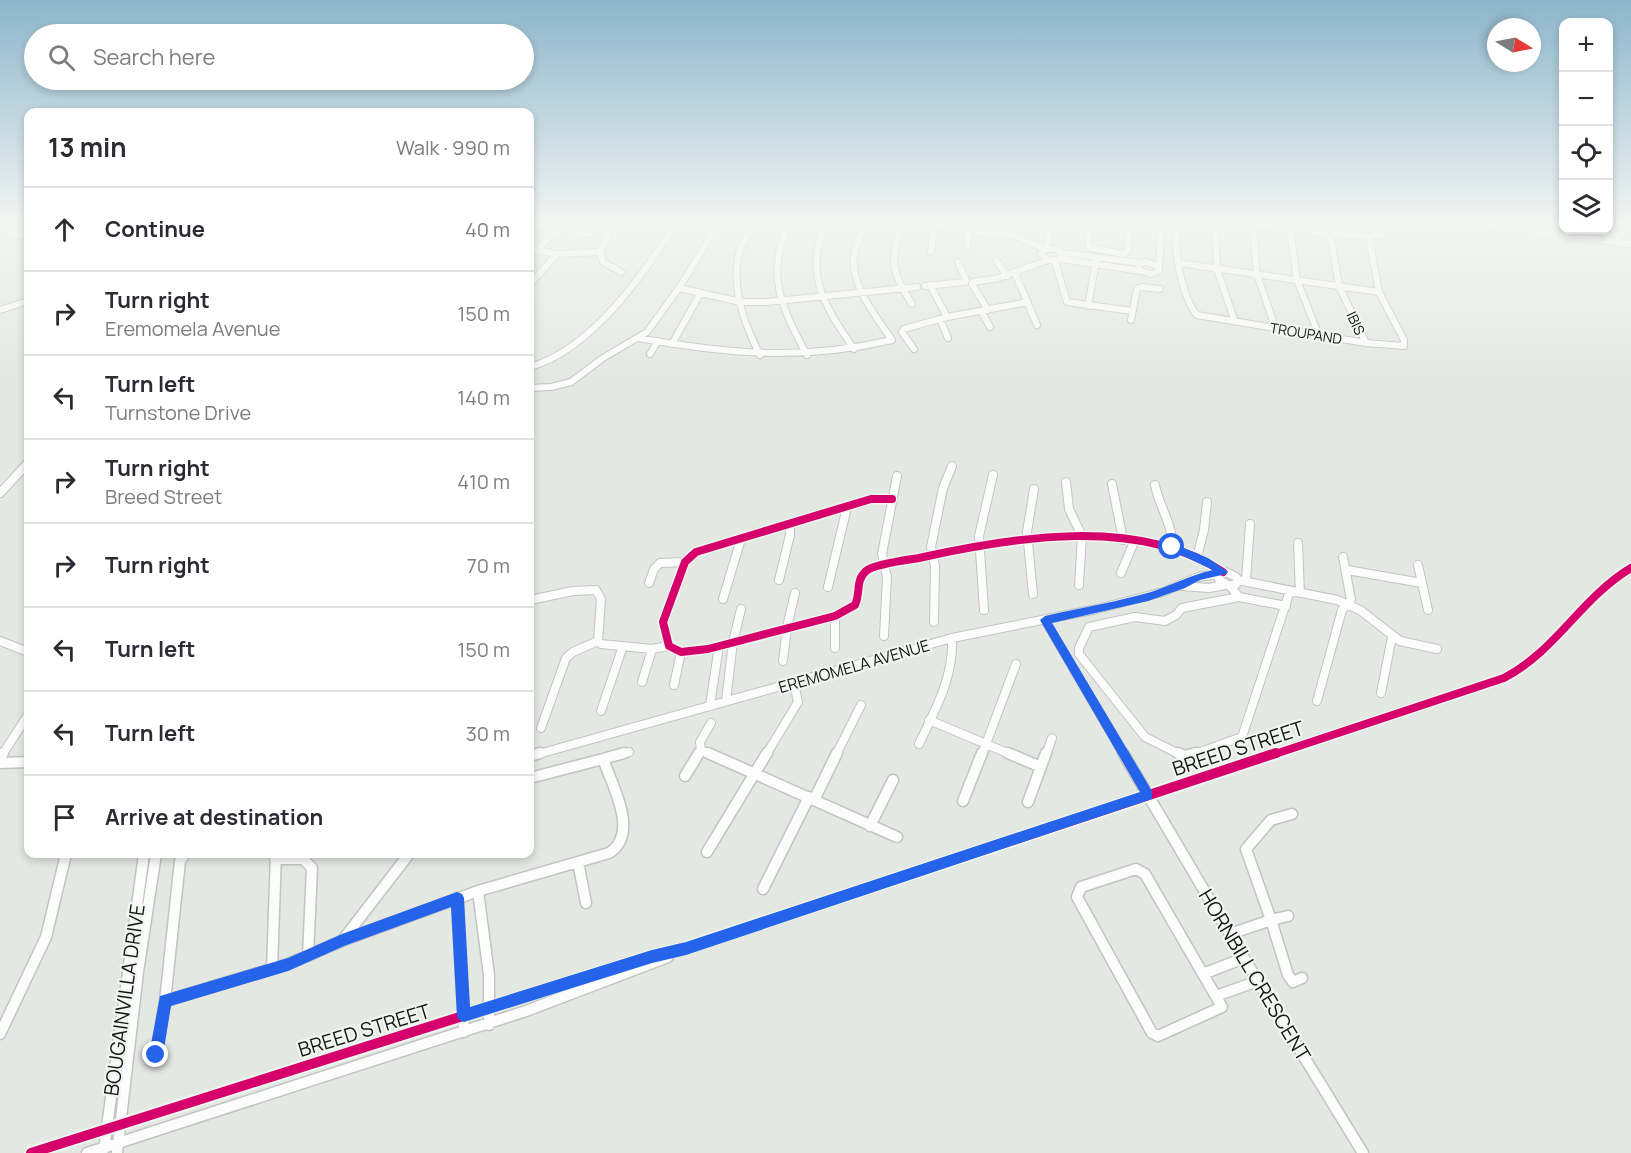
<!DOCTYPE html>
<meta charset="utf-8">
<style>
:root{--surface:#fff;--page:#f2f2f3;--text:#2b2b33;--muted:#7c7c81;--line:#e1e1e2}
body{margin:0;font-family:Manrope,sans-serif;background:var(--page);color:var(--text)}
.controls{position:absolute;right:18px;top:18px;display:grid;overflow:hidden;border-radius:12px;box-shadow:0 3px 9px #0003}
.controls button{width:54px;height:54px;display:grid;place-items:center;padding:0;border:0;border-bottom:2px solid var(--line);background:var(--surface);color:var(--text);font:30px sans-serif}
.compass{position:absolute;left:1487px;top:18px;width:54px;height:54px;border-radius:50%;background:var(--surface);box-shadow:0 3px 9px #0003;rotate:100deg}
.stop{position:absolute;width:18px;height:18px;margin:-14px;border:4px solid #2563eb;border-radius:50%;background:#fff}
.stop.end{background:#2563eb;border-color:#fff;box-shadow:0 2px 6px #0008}
.list{margin:0;padding:0;list-style:none}
h2{display:flex;justify-content:space-between;align-items:center;height:78px;margin:0;padding:0 24px;font-size:26px}
h2 small{font-size:20px;font-weight:400;color:var(--muted)}
.list li{display:grid;grid-template-columns:39px 1fr auto;gap:18px;align-items:center;box-sizing:border-box;height:84px;padding:0 24px;border-top:2px solid var(--line)}
.list b{display:block;font-size:22px;white-space:nowrap}
.list p{margin:0;font-size:20px;white-space:nowrap;color:var(--muted)}
.list em{font-size:20px;font-style:normal;color:var(--muted)}
.icon{flex:none;width:33px;height:33px;fill:none;stroke:currentColor;stroke-width:2;stroke-linecap:round;stroke-linejoin:round}
.map{position:relative;flex:none;width:1631px;height:1153px;overflow:hidden}
.search{position:absolute;background:var(--surface);box-shadow:0 3px 9px #0003;left:24px;top:24px;width:510px;height:66px;display:flex;align-items:center;gap:15px;box-sizing:border-box;padding:0 21px;border-radius:33px;color:var(--muted);font-size:22px}
.panel{position:absolute;background:var(--surface);box-shadow:0 3px 9px #0003;left:24px;top:108px;width:510px;height:750px;border-radius:12px}
.map>svg:first-child{display:block}
.lines{fill:none;stroke-linecap:round;stroke-linejoin:round}
.minor-far2-casing{stroke:#c1c4c1;stroke-width:8}
.minor-far1-casing{stroke:#c1c4c1;stroke-width:10}
.minor-casing{stroke:#c1c4c1;stroke-width:13}
.minor-far2{stroke:#fbfcfb;stroke-width:6}
.minor-far1{stroke:#fbfcfb;stroke-width:8}
.minor{stroke:#fbfcfb;stroke-width:10}
.cycleway-far1-casing{stroke:#f0f6f0;stroke-width:11}
.cycleway-casing{stroke:#f0f6f0;stroke-width:14}
.cycleway-far1{stroke:#d6006c;stroke-width:8}
.cycleway{stroke:#d6006c;stroke-width:10}
.route{fill:#2563eb}
.labels{text-anchor:middle;dominant-baseline:central;stroke-width:4.5;stroke-linejoin:round;paint-order:stroke}
.far-street-label{font-size:14px;fill:#141614;stroke:#f0f6f0}
.street-label{font-size:16px;fill:#141614;stroke:#f0f6f0}
.near-street-label{font-size:20px;fill:#141614;stroke:#f0f6f0}
</style>
<div class="map">
<svg width="1631" height="1153" viewBox="0 0 1631 1153">
<rect width="100%" height="100%" fill="#e4e8e3"/>
<g class="lines">
<!-- minor-far2 casing -->
<g class="minor-far2-casing">
<path id="minor-far2" d="M548,220L606,229
M595,220L611,222
M757,220C750,230 742,242 739,254C731,287 745,326 760,355
M791,220C764,272 781,307 807,355
M826,220C804,276 823,303 854,349
M895,220L922,223
M1090,220L1088,242L1090,248L1124,254L1128,251L1129,220
M1183,220C1167,236 1183,300 1197,315L1366,343L1404,346V340L1379,292L1369,237
M1198,220L1369,237L1385,234L1382,220
M1344,220L1346,235
M1445,220L1631,244
M1608,220L1620,243
M904,221C889,259 890,270 912,304
M1215,222L1217,269L1235,322
M1253,225L1257,275L1276,329
M933,226L1015,236L1045,249
M0,227L28,238
M530,227L538,226L590,234
M1008,228L1012,220
M1290,229L1297,280L1319,336
M608,230L620,232L627,225L620,221L608,224L607,238L600,252L603,262L621,272
M1330,233L1339,286L1366,343
M967,247L969,231L975,220
M530,249L557,254L600,252
M1045,249H1056L1064,255L1058,260H1048L1041,254Z
M1047,249L1051,220
M537,251L556,229
M931,252L935,220
M1063,253L1142,263
M1061,259L1141,271
M997,261L1007,276
M1055,261L1067,302L1132,311
M958,262L966,280
M1145,262L1158,266L1159,271L1151,274L1141,271L1138,265Z
M1179,263L1379,292
M1159,268L1162,220
M1015,273L1037,325
M973,282L999,278L1048,260
M530,284L557,254
M972,284L988,310
M930,285L947,317
M925,286L965,282
M679,288L741,302H766L917,287
M1088,306L1096,261
M0,310L28,301
M981,311L990,327
M940,319L948,338
M1131,320L1137,289L1142,287L1160,289
M638,338C729,354 801,361 892,340C876,316 850,286 854,255C856,243 863,231 868,220
M672,344L700,294
M914,349L902,332L904,329L947,317L1028,302
M650,354L658,341
M530,367C593,349 644,273 679,220
M530,388L551,387L571,382L603,358L647,332L679,288L721,220"/>
</g>
<!-- minor-far1 casing -->
<g class="minor-far1-casing">
<path id="minor-far1" d="M1066,482L1069,509L1082,536L1079,585
M1112,484L1123,540
M1155,485C1159,506 1174,527 1172,547
M0,493L28,463
M892,499H871L696,552L685,562L663,622L669,646L681,652L708,649L835,616L855,605C861,592 855,581 866,571C874,564 907,560 919,558C1013,537 1138,516 1223,572
M1298,543L1300,593
M1197,557L1204,530L1207,502
M1418,565L1428,610
M1347,570L1422,583
M1226,572L1236,577L1238,582L1235,585H1228L1219,580V574Z
M1121,573L1134,542
M779,580L790,535V524
M1238,580L1337,600L1360,610L1400,641L1437,649
M1246,580L1250,524
M649,583L654,569L660,563L685,562
M1182,586L1209,588L1225,585
M1230,586L1239,597L1286,606
M828,587L847,507
M1033,594L1027,532L1034,489
M723,599L741,539
M530,600L573,591L596,590L601,599L598,641L601,644L652,649L669,646
M984,610L979,536L993,475
M835,616V648
M1045,620L1124,755
M934,622L935,566L931,547L943,488L952,466
M884,636L887,577L882,554L897,476
M0,641L28,652
M783,661L787,627L795,593
M642,682L652,649
M674,685L681,652
M1381,693L1392,637
M726,701L733,642L741,609
M1317,701L1342,610L1351,600L1343,557
M710,705L719,646
M601,711L623,646
M929,720L986,744L1016,664
M541,728L566,658L573,652L598,641
M919,744C935,710 954,677 952,638
M701,750L712,755
M2,755L28,715
M535,755L952,638L1097,609L1163,592L1198,577L1219,574
M619,755L629,752
M698,755L701,750L700,742L711,723
M766,755L798,702L794,683
M836,755L861,705
M982,755L986,744L1012,755
M1046,755L1052,738
M1181,755L1145,737L1079,654V648L1089,627L1135,617L1165,621L1176,615L1182,608L1239,597
M1192,755L1242,737L1290,591
M1272,755L1504,678C1556,651 1581,598 1631,568"/>
</g>
<!-- minor casing -->
<g class="minor-casing">
<path id="minor" d="M708,753L897,837
M1008,753L1041,767
M1123,753L1263,990L1363,1153
M1178,753L1184,756L1196,753
M530,756L540,753
M0,758L3,753
M603,759L624,753
M0,763L28,762
M685,776L699,753
M814,800L837,753
M963,801L982,753
M1028,802L1046,753
M870,826L893,780
M707,852L767,753
M275,859H303L312,868L308,956
M578,862L586,903
M1136,869L1145,874L1222,1007L1158,1036L1152,1033L1077,897L1081,887Z
M763,889L809,797
M478,891L489,975V1025
M457,898L464,1032
M1288,916L1271,920L1288,975L1293,982L1302,978
M1230,934L1271,920L1246,849L1271,820L1292,814
M342,941L478,891L609,853C640,834 612,785 603,759L530,778
M272,969L276,854
M1203,974L1244,958
M1216,996L1258,981
M165,1001L180,861L185,854
M0,1034L46,937L66,854
M156,1055L165,1001L288,964L342,941L409,854
M104,1149L144,854
M31,1153L652,956L686,948L1276,753
M87,1153L526,1011L668,957
M117,1153L138,972L156,854"/>
</g>
<!-- minor-far2 -->
<use href="#minor-far2" class="minor-far2"/>
<!-- minor-far1 -->
<use href="#minor-far1" class="minor-far1"/>
<!-- minor -->
<use href="#minor" class="minor"/>
<!-- cycleway-far1 casing -->
<g class="cycleway-far1-casing">
<path id="cycleway-far1" d="M892,499H871L696,552L685,562L663,622L669,646L681,652L708,649L835,616L855,605C861,592 855,581 866,571C874,564 907,560 919,558C1013,537 1138,516 1223,572
M1272,755L1504,678C1556,651 1581,598 1631,568"/>
</g>
<!-- cycleway casing -->
<g class="cycleway-casing">
<path id="cycleway" d="M31,1153L652,956L686,948L1276,753"/>
</g>
<!-- cycleway-far1 -->
<use href="#cycleway-far1" class="cycleway-far1"/>
<!-- cycleway -->
<use href="#cycleway" class="cycleway"/>
</g>
<!-- sky -->
<linearGradient id="sky" x2="0" y2="1"><stop stop-color="#8cb5cb"/><stop offset="0.58" stop-color="#f3f5f2"/><stop offset="1" stop-color="#f3f5f2" stop-opacity="0"/></linearGradient>
<rect width="1631" height="382" fill="url(#sky)"/>
<!-- route -->
<path class="route" d="M1172,543L1208,558L1228,572L1226,574L1200,580L1185,588L1148,601L1052,623L1152,791V799L686,955L652,963L464,1022L459,1020L457,1016L451,907L344,946L288,971L171,1006L163,1055L161,1060L156,1062L151,1060L149,1055L160,996L288,958L342,934L457,892L462,894L464,898L470,1007L652,950L686,942L1140,792L1040,620L1045,616C1080,608 1116,602 1151,592C1172,585 1191,575 1213,570L1168,549V544Z"/>
<g class="labels">
<!-- far-street labels -->
<g class="far-street-label">
<text transform="translate(1356 323) rotate(65)">IBIS</text>
<text transform="translate(1306 333) rotate(9)">TROUPAND</text>
</g>
<!-- street labels -->
<g class="street-label">
<text transform="translate(854 666) rotate(-16)">EREMOMELA AVENUE</text>
</g>
<!-- near-street labels -->
<g class="near-street-label">
<text transform="translate(1238 748) rotate(-18)">BREED STREET</text>
<text transform="translate(1255 975) rotate(59)">HORNBILL CRESCENT</text>
<text transform="translate(124 1000) rotate(-82)">BOUGAINVILLA DRIVE</text>
<text transform="translate(364 1030) rotate(-17)">BREED STREET</text>
</g>
</g>
</svg>
<div class="controls">
<button>+</button>
<button>−</button>
<button><svg class="icon" aria-label="locate" viewBox="0 0 24 24"><circle cx="12" cy="12" r="6"/><path d="M12 2v4M12 18v4M2 12h4M18 12h4"/></svg></button>
<button><svg class="icon" aria-label="layers" viewBox="0 0 24 24"><path d="M12 4l9 5-9 5-9-5zM3 14l9 5 9-5"/></svg></button>
</div>
<svg class="compass" viewBox="-18 -18 36 36"><path d="M0-13l5 13h-10z" fill="#e53935"/><path d="M0 13l5-13h-10z" fill="#7c7c81"/></svg>
<div class="stop" style="left:1172px;top:547px"></div>
<div class="stop end" style="left:156px;top:1055px"></div>
<div class="search"><svg class="icon" aria-label="search" viewBox="0 0 24 24"><circle cx="10" cy="10" r="6"/><path d="M15 15l6 6"/></svg>Search here</div>
<section class="panel">
<h2>13 min<small>Walk · 990 m</small></h2>
<ul class="list">
<li><svg class="icon" aria-label="ahead" viewBox="0 0 24 24"><path d="M12 20V5M6 11l6-6 6 6"/></svg><div><b>Continue</b></div><em>40 m</em></li>
<li><svg class="icon" aria-label="right" viewBox="0 0 24 24"><path d="M7 20v-9h11M14 6l5 5-5 5"/></svg><div><b>Turn right</b><p>Eremomela Avenue</p></div><em>150 m</em></li>
<li><svg class="icon" aria-label="left" viewBox="0 0 24 24"><path d="M17 20v-9H6M10 6l-5 5 5 5"/></svg><div><b>Turn left</b><p>Turnstone Drive</p></div><em>140 m</em></li>
<li><svg class="icon" aria-label="right" viewBox="0 0 24 24"><path d="M7 20v-9h11M14 6l5 5-5 5"/></svg><div><b>Turn right</b><p>Breed Street</p></div><em>410 m</em></li>
<li><svg class="icon" aria-label="right" viewBox="0 0 24 24"><path d="M7 20v-9h11M14 6l5 5-5 5"/></svg><div><b>Turn right</b></div><em>70 m</em></li>
<li><svg class="icon" aria-label="left" viewBox="0 0 24 24"><path d="M17 20v-9H6M10 6l-5 5 5 5"/></svg><div><b>Turn left</b></div><em>150 m</em></li>
<li><svg class="icon" aria-label="left" viewBox="0 0 24 24"><path d="M17 20v-9H6M10 6l-5 5 5 5"/></svg><div><b>Turn left</b></div><em>30 m</em></li>
<li><svg class="icon" aria-label="arrive" viewBox="0 0 24 24"><path d="M6 21V4h12l-3 4 3 4H6"/></svg><div><b>Arrive at destination</b></div></li>
</ul>
</section>
</div>
